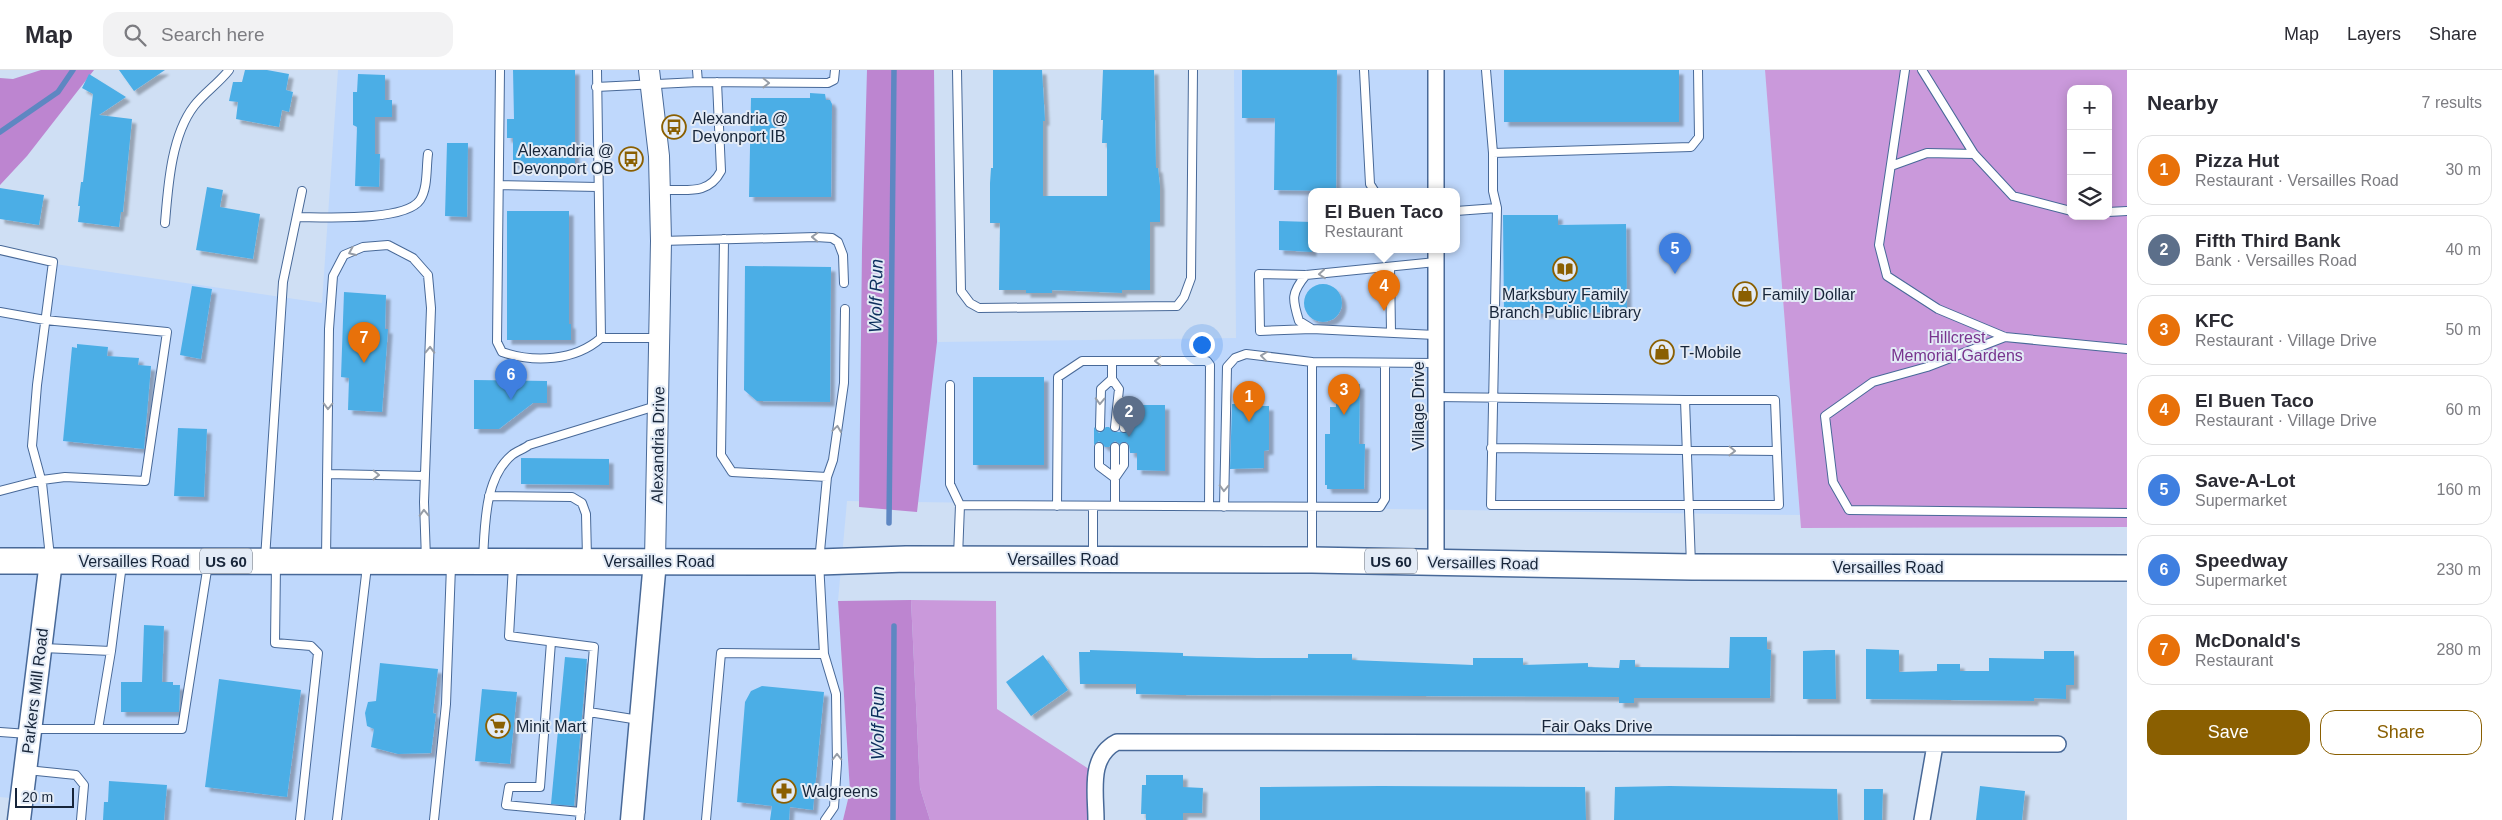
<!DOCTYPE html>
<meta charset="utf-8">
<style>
:root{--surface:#fff;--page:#f2f2f3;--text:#2b2b33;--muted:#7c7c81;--line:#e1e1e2;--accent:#8a5f01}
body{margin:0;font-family:Arial,sans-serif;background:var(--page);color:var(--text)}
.controls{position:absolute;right:15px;top:15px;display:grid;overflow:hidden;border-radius:10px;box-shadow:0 2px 12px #0003}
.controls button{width:45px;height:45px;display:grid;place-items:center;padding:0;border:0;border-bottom:1px solid var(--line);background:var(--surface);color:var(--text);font:25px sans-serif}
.scale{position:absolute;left:15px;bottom:12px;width:59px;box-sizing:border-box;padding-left:5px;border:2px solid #172539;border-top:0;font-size:14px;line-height:18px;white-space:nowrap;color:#172539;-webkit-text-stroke:4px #e3ebf6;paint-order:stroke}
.you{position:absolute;left:1201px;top:274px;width:18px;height:18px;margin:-12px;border:4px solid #fff;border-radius:50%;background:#1a73e8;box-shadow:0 0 0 8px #1a73e833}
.badge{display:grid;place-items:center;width:32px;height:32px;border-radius:50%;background:var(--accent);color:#fff;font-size:16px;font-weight:700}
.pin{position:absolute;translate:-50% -41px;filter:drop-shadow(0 1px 2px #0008)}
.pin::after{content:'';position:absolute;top:26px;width:18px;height:15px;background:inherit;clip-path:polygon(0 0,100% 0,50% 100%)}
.popup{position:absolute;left:1308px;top:118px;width:152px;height:65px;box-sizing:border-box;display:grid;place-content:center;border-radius:10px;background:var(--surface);filter:drop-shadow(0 1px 4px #0005);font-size:16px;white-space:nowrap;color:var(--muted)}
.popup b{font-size:19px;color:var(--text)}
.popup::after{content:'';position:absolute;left:50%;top:100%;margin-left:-10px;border:10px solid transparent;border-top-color:var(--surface)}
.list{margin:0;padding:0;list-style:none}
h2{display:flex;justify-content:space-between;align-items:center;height:65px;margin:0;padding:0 20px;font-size:21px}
h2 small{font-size:16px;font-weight:400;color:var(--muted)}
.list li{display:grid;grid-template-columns:32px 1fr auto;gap:15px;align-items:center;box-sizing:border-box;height:70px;margin:0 10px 10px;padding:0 10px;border:1px solid var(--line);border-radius:15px}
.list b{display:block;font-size:19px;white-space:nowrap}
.list p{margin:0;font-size:16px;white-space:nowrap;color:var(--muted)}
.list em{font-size:16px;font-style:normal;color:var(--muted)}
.actions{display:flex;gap:10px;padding:15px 20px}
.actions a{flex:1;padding:11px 0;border:1px solid var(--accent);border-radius:15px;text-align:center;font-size:18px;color:var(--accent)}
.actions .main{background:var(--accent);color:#fff}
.icon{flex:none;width:28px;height:28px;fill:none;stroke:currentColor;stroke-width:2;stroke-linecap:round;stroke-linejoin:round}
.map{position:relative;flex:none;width:2127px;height:750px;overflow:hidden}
header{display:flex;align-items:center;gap:30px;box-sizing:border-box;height:70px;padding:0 25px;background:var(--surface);border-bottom:1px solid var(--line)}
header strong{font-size:24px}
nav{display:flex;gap:28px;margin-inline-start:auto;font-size:18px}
.search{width:350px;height:45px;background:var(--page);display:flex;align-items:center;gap:12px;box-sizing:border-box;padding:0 18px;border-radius:15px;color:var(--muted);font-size:19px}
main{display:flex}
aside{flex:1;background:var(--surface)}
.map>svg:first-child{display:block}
.built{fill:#bfd8fc;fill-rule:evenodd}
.green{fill:#ca99db;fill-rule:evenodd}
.forest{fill:#bd85d0}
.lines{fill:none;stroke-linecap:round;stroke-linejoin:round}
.stream{stroke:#5e87c2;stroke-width:5.5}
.building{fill:#4caee6;filter:url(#shadow)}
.service-casing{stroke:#486998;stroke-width:10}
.minor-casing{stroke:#486998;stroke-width:18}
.tertiary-casing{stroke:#486998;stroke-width:22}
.secondary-casing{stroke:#486998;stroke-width:25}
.primary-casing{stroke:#486998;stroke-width:28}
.service{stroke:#fff;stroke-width:8}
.minor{stroke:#fff;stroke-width:15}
.tertiary{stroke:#fff;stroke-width:20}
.secondary{stroke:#fff;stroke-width:22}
.primary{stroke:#fff;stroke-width:25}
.oneway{stroke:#979da6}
.labels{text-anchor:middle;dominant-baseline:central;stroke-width:4;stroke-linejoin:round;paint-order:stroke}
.shield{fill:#e3ebf6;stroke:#546072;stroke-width:1}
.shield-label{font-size:15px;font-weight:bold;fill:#172539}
.poi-label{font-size:16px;fill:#172539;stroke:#e3ebf6;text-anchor:start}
.park-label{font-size:16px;fill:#78348e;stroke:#e3ebf6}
.street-label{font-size:16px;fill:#172539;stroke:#e3ebf6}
.water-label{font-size:18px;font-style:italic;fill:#0c2f5d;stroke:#e3ebf6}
</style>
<header>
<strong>Map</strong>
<div class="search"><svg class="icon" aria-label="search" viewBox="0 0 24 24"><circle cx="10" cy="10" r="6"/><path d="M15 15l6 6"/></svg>Search here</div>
<nav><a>Map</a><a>Layers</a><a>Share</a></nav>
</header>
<main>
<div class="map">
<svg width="2127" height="750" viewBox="0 0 2127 750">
<defs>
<filter id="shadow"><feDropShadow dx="4.5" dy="4.5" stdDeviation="1" flood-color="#0004"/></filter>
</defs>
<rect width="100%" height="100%" fill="#cfdff4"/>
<!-- built -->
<path class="built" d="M338,0H934L938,272L1236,268L1234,0H1765L1800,445L847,431L838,531L850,721L843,750H19L21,729L0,727V186L322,233ZM1312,122H1456V180H1312Z"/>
<!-- green -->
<path class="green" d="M1765,0H2127V457L1801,458ZM2071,19H2108V146H2071Z
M911,530L996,531L997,639L1095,703L1096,750H930L920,718Z"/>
<!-- forest -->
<path class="forest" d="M41,0H94L27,86L0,115V8L13,9Z
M867,0H934L937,272L917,442L859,437L862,179Z
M911,530L920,718L930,750H843L850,721L838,531Z"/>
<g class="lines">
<!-- stream -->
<path class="stream" d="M0,62L58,22L73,0
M889,453L894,0
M893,750L894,556"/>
</g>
<!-- building -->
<path class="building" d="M119,0H165L134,21Z
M245,0H267L289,4L286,20L293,22L289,42L282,40L279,57L236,49L238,32L229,31L233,12H242Z
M513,0H575V94H513V68H507V49H514Z
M993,0H1042L1045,51H1043V126H1107V73H1102L1103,50H1101L1103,0H1154L1156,98H1158L1160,116V152H1150V220H1122V223L1052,220V223H1026V220H999L1000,153H990V113L991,98H993Z
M1242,0H1337L1336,121L1274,120L1275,48H1242Z
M1504,0H1679V52H1504Z
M89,4L126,27L99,45L132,49L123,142H121L119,157L78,152L80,136H78L81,112H83L93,24L82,18Z
M358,4L385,5V30H392V47H375V84H380L379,117L355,116L357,57L353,55V22H357Z
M810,23L825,24L826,30H830L832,34L831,127H749L751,28H810Z
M447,73H468L467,147L445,146Z
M207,117L223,120L220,137L260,144L253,189L196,180Z
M0,118L44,125L39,155L0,149Z
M507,141H569V254H571V270H507Z
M1503,145H1558V155L1626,154L1627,242L1504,244Z
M1279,151L1312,152V182L1279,180Z
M745,196L831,197L830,332L757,331L744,320Z
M1304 233a19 19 0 1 1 38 0a19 19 0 1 1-38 0Z
M192,216L212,219L201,289L180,285Z
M344,222L386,225L385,259H388L382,342L348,340L349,308L341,307Z
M77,274L108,277L107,286L139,288L138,295L151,296L144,379L63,371L72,277L77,278Z
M973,307H1044V395H973Z
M474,310L547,311V333H533L499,359H474Z
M1336,314H1360L1359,374H1365L1364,419H1327V415H1325V364H1330V337H1336Z
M1232,334H1258V336H1269V380L1264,381V398L1230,399Z
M1127,335H1165V401L1137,400V383H1130L1129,375L1126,372L1120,374L1115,371L1109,377H1105L1099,371L1094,375V357L1099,363L1106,357H1109L1114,362H1128L1130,357Z
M178,358L207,359L204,427L174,426Z
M521,388L609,389V415L521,414Z
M144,555L164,556L162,612H173V615H180L179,642H121V612H142Z
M1730,567H1767V579L1771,580L1770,628H1634V633H1619V627L1181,625L1136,624V614H1080L1079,582H1090V580L1183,583V586L1257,588H1308V584H1352V590L1473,595V588H1523V595L1588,593V597L1619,598L1620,590H1635V597L1729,598Z
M1866,579L1899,580V602L1937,601V594H1960V601H1989V588L2044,589V581H2074V615H2066V629L2034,628V631L1866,629Z
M1825,580H1835L1836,629H1803V581Z
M1043,585L1068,620L1031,646L1006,612Z
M565,587L587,589L574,736L551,734Z
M380,593L438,599L433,643L436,644L431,683L398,684L371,677L374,659L367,656L365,643L368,632L376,631Z
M219,609L301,620L287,727L205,717Z
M762,616L824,622L813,740L790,737L789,750H770L772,736L737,732L745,632L751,621Z
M482,619L517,622L510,694L475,691Z
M1146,705H1183V717L1203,718L1202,743H1183V750H1146V744H1141L1142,715H1146Z
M109,711L167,715L164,750H103L104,732H108Z
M1380,716L1585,717L1586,750H1260V717Z
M1670,716L1837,719L1838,750H1614L1615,717Z
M1980,716L2025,721L2022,750H1976Z
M1864,719H1883L1882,750H1864Z"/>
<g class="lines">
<!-- service casing -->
<g class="service-casing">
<path id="service" d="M500,0L497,272L502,282C534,293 575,291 601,268H658
M597,0L601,268
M697,0L698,12
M957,0L961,221L970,233L979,238L1177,236L1184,227L1191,208L1193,0
M1364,0L1370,114L1375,122
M1486,0L1493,83V121L1497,138L1491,435H1779L1775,330H1685
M1905,0L1879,175L1887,206L1938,239L2005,267L2127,279
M1922,0L1974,84L2013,126L2071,141
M596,17L698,12L828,13L834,10L835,0
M1493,83L1691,77L1699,67L1698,0
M1891,96L1927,83L1974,84
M499,115L598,117
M661,120C686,119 708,126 721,101L717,12
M1456,141L1497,138
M2108,142L2127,141
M297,147C322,147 405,152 420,130C428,118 426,98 428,84
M165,153C168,117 171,66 194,36C204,23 219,13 229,0
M724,169L721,385L732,402L827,407
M661,171L816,167L832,168L838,172L843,185L844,213
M0,180L53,192L37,315L32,376L42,413L50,487
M1390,197L1391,262
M1306,205C1291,223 1292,229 1299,251L1312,259L1435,265
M0,242L45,250L167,262L145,411L65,407L42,410L0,421
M1312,259L1260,261L1259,204L1306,205L1436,192
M2005,267L1927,297L1873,312L1825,346L1833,412L1849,440L2127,443
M1112,291V309L1119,319L1115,357
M950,315V414L960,435L958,487
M1435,327L1685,330L1691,495
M1121,331L1124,358
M1100,357L1101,319L1112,309
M1099,377V396L1115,408L1124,395V377
M1491,378L1777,381
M327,404L425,406
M489,426L572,427L582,433L586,444L587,488
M960,435L1380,437L1385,429V293
M1057,436L1058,307L1082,291H1207L1210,295L1209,436
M1093,436V486
M1115,436V377
M1224,437L1227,297L1235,288L1246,284L1312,292
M1312,486V292L1435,293
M326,488L329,259L333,206L344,185L363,177L388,175L413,188L428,205L431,238L424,432L426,489
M265,489L283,212L302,121
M483,489C485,457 484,408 512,385C517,381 524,379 529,375L656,336
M276,494L275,573L311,576L318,583L300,750
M513,495L509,566L594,577L580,750
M551,572L540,717H509L506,735L581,742
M43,578L111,581L122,494
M824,584L836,624L837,694L834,737L825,750
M589,642L639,650
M33,659H182L208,494
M98,659L111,581
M0,662L28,664
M27,700L76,705L84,715L81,750
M337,750L367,496
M434,750L446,634L451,496
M706,750L721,583L824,584L819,492L827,407L833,390L844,313L845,239"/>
</g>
<!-- minor casing -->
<g class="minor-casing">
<path id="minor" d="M1436,122V0
M1436,180V492
M1096,750C1096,722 1088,687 1117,672L2058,674
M1922,750L1935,675"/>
</g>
<!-- tertiary casing -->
<g class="tertiary-casing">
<path id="tertiary" d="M649,0L659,86L661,171L655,491"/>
</g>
<!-- secondary casing -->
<g class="secondary-casing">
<path id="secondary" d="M19,750L51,491
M632,750L655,491"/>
</g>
<!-- primary casing -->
<g class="primary-casing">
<path id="primary" d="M0,491L819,492L906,489L1312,490L1692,497L2127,498"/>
</g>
<!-- service -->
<use href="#service" class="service"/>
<!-- minor -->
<use href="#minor" class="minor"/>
<!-- tertiary -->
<use href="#tertiary" class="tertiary"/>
<!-- secondary -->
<use href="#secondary" class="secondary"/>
<!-- primary -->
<use href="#primary" class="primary"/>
</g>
<!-- one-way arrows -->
<defs><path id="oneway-chevron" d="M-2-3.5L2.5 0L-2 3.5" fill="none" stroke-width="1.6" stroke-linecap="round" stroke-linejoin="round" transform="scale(1.25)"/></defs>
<g class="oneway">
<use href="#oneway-chevron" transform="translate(766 13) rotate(1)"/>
<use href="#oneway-chevron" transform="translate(815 167) rotate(-178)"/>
<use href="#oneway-chevron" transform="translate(352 182) rotate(156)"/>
<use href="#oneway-chevron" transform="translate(1322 204) rotate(175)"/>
<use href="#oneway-chevron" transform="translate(430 280) rotate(-89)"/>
<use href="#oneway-chevron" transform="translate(1264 286) rotate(-173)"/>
<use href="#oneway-chevron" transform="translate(1158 291) rotate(-180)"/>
<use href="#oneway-chevron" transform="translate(1100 331) rotate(92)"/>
<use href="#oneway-chevron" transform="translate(328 336) rotate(91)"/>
<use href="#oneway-chevron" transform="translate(837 359) rotate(-82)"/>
<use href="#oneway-chevron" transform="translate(1732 381) rotate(1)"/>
<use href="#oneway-chevron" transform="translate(376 405) rotate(1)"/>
<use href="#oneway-chevron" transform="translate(1224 418) rotate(92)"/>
<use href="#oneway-chevron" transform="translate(424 443) rotate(-92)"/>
<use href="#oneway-chevron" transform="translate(837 687) rotate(-90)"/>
</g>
<!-- icons -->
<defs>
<g id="bus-ring" transform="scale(1.25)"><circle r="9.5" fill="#e3ebf6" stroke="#8a5f01" stroke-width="1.5"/><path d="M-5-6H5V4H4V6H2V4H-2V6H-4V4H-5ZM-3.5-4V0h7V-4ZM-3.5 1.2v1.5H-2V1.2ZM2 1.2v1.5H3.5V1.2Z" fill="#8a5f01"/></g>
<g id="library-ring" transform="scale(1.25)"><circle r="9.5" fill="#e3ebf6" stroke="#8a5f01" stroke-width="1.5"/><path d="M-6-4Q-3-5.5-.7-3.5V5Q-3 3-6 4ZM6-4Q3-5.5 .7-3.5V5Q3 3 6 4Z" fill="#8a5f01"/></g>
<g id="shop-ring" transform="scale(1.25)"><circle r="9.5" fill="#e3ebf6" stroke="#8a5f01" stroke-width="1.5"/><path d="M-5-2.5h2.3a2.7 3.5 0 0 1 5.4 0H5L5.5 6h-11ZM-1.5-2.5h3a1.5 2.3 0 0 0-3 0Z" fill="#8a5f01"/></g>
<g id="supermarket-ring" transform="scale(1.25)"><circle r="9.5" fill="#e3ebf6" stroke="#8a5f01" stroke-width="1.5"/><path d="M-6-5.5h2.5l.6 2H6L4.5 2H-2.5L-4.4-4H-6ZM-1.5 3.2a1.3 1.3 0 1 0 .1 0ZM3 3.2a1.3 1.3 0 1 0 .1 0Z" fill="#8a5f01"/></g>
<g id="pharmacy-ring" transform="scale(1.25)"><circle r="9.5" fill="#e3ebf6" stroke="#8a5f01" stroke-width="1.5"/><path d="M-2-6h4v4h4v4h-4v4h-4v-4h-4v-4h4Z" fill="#8a5f01"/></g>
</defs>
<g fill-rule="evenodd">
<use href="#bus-ring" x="674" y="57"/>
<use href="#bus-ring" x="631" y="89"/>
<use href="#library-ring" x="1565" y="199"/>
<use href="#shop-ring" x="1745" y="224"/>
<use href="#shop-ring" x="1662" y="282"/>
<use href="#supermarket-ring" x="498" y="656"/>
<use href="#pharmacy-ring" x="784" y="721"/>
</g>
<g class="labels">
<!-- shield labels -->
<g class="shield">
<rect x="200" y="478.5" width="52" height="25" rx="4"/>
<rect x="1365" y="478.5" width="52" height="25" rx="4"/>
</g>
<g class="shield-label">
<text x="226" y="491">US 60</text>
<text x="1391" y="491">US 60</text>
</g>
<!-- poi labels -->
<g class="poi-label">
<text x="692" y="48">Alexandria @<tspan x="692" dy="18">Devonport IB</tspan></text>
<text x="614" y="80" text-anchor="end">Alexandria @<tspan x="614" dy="18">Devonport OB</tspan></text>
<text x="1565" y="224" text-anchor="middle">Marksbury Family<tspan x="1565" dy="18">Branch Public Library</tspan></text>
<text x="1762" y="224">Family Dollar</text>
<text x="1680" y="282">T-Mobile</text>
<text x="516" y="656">Minit Mart</text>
<text x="802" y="721">Walgreens</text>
</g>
<!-- park labels -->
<g class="park-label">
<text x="1957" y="267">Hillcrest<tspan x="1957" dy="18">Memorial Gardens</tspan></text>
</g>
<!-- street labels -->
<g class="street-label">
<text transform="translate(1418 336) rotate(-90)">Village Drive</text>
<text transform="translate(658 375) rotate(-89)">Alexandria Drive</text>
<text x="1063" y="489">Versailles Road</text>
<text x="134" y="491">Versailles Road</text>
<text x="659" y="491">Versailles Road</text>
<text transform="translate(1483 493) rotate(1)">Versailles Road</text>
<text x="1888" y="497">Versailles Road</text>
<text transform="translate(35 621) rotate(-83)">Parkers Mill Road</text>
<text x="1597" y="656">Fair Oaks Drive</text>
</g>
<!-- water labels -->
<g class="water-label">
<text transform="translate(876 226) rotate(-89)">Wolf Run</text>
<text transform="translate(878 653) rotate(-90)">Wolf Run</text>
</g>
</g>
</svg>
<div class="controls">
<button>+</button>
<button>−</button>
<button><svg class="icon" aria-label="layers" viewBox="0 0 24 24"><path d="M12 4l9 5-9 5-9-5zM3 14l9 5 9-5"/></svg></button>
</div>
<div class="scale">20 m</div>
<div class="you"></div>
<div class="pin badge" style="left:1249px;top:352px;background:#e8710a">1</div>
<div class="pin badge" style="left:1129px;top:367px;background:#5c6f8a">2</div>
<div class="pin badge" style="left:1344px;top:345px;background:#e8710a">3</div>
<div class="pin badge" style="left:1384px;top:241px;background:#e8710a">4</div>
<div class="popup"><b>El Buen Taco</b>Restaurant</div>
<div class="pin badge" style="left:1675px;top:204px;background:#3f7fe0">5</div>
<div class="pin badge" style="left:511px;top:330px;background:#3f7fe0">6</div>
<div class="pin badge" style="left:364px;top:293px;background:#e8710a">7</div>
</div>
<aside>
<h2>Nearby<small>7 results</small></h2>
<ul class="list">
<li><span class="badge" style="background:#e8710a">1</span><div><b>Pizza Hut</b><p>Restaurant · Versailles Road</p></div><em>30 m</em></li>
<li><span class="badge" style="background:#5c6f8a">2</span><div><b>Fifth Third Bank</b><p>Bank · Versailles Road</p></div><em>40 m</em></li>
<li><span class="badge" style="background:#e8710a">3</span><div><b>KFC</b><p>Restaurant · Village Drive</p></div><em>50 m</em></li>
<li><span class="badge" style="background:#e8710a">4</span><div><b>El Buen Taco</b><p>Restaurant · Village Drive</p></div><em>60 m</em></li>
<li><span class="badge" style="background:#3f7fe0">5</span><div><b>Save-A-Lot</b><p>Supermarket</p></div><em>160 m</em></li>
<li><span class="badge" style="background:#3f7fe0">6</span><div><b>Speedway</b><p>Supermarket</p></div><em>230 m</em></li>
<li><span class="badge" style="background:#e8710a">7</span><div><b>McDonald's</b><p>Restaurant</p></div><em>280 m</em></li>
</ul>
<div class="actions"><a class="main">Save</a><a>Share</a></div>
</aside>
</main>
